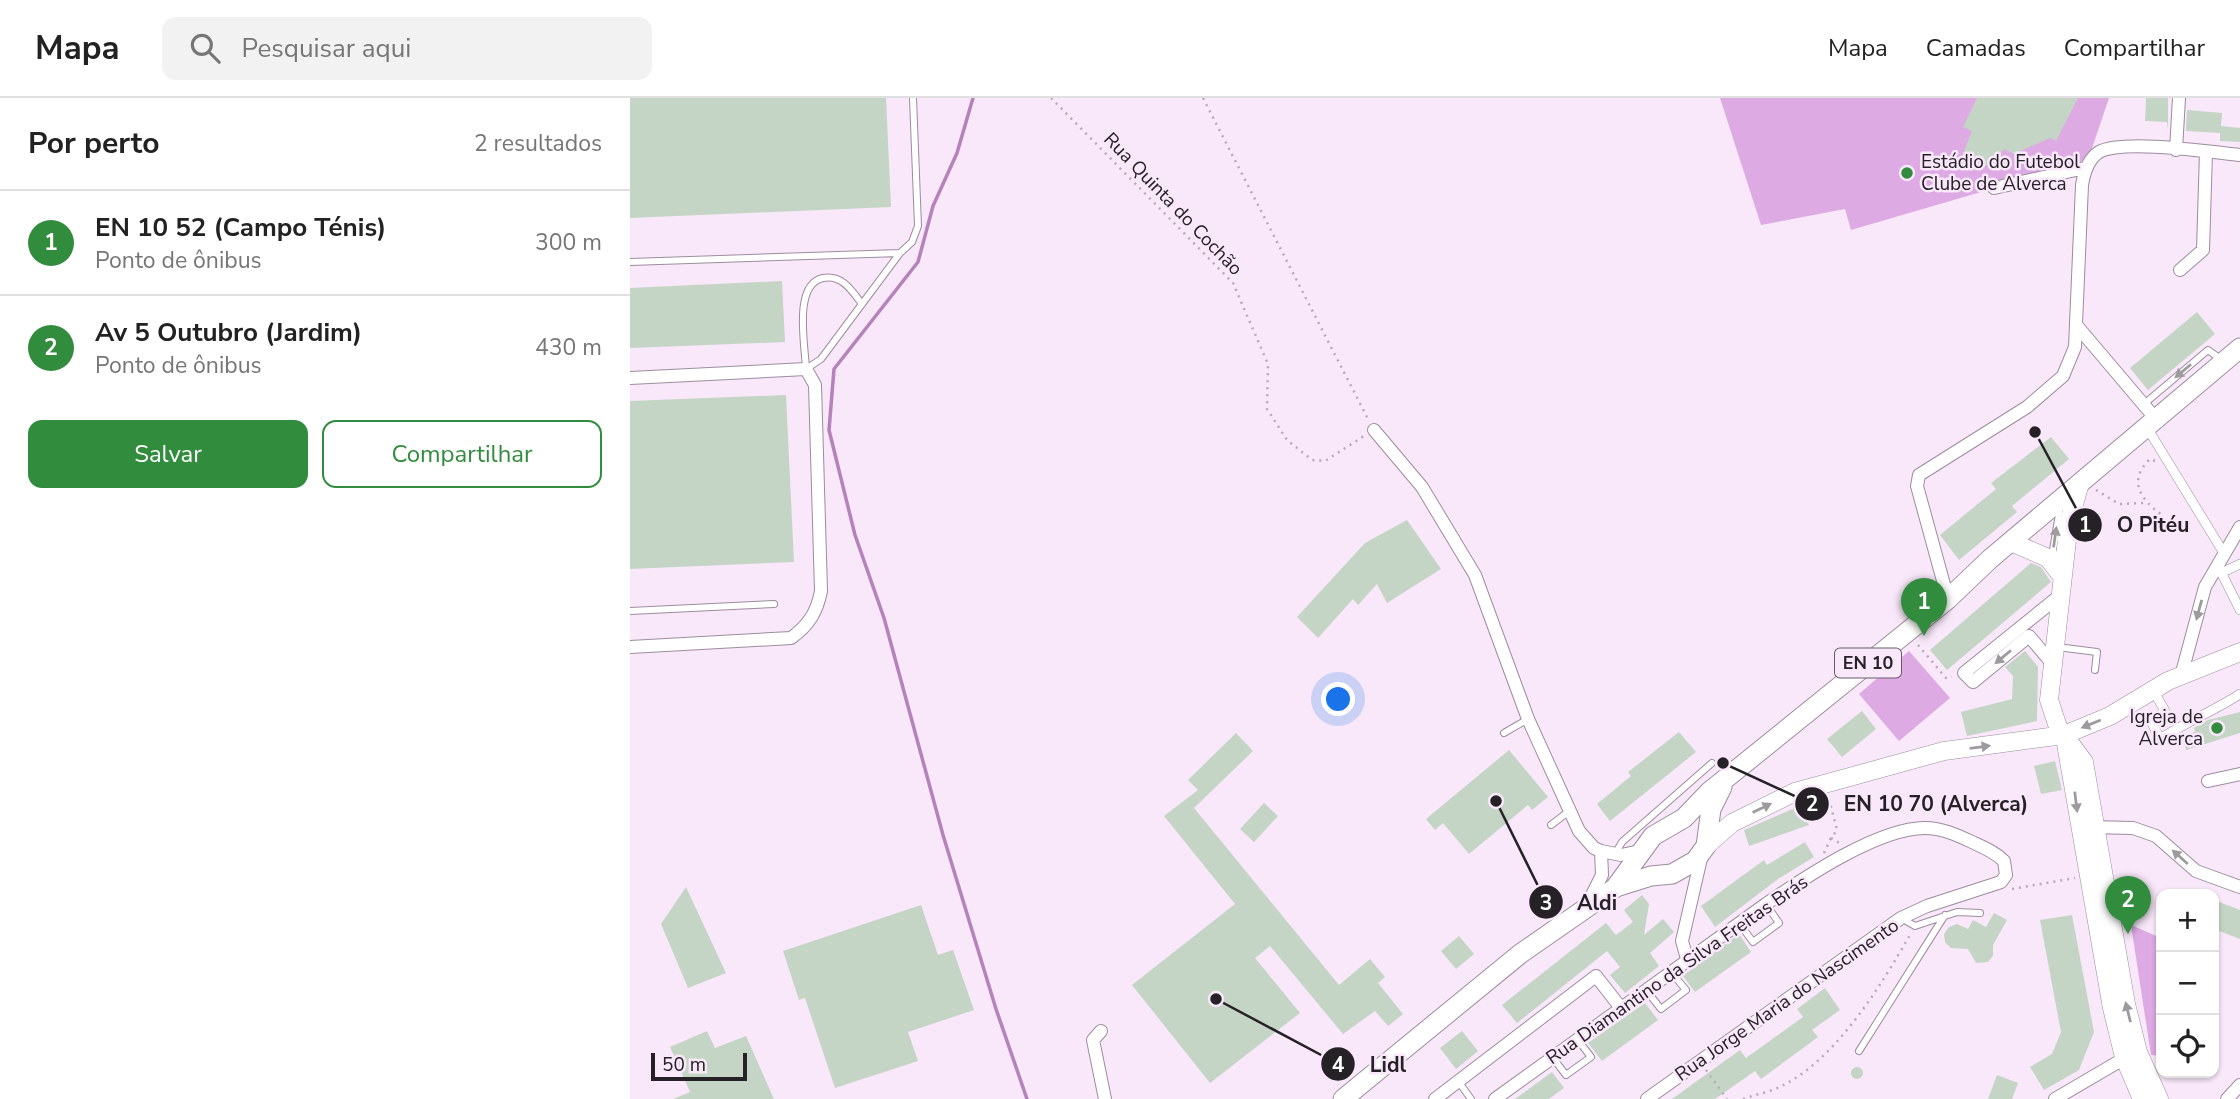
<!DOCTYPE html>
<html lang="pt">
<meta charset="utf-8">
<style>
:root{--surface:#fff;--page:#f2f2f2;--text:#222;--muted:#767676;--line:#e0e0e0;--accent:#328c3d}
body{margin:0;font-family:"Nunito Sans",sans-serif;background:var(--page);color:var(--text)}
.controls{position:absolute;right:21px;bottom:21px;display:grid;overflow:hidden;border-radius:14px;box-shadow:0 2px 5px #0004}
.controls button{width:63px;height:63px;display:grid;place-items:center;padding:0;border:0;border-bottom:2px solid var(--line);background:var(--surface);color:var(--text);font:35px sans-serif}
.scale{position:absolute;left:21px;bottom:18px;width:96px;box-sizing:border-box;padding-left:7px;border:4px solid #262127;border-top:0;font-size:19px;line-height:24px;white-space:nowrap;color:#262127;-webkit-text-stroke:5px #f8e8f9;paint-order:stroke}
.you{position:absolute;left:709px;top:602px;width:24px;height:24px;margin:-18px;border:5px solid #fff;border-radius:50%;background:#1a73e8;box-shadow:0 0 0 10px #1a73e833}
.badge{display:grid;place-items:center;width:46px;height:46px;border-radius:50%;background:var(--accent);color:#fff;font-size:23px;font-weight:700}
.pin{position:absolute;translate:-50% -58px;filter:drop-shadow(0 2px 4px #0008)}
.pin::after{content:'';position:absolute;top:37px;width:24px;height:21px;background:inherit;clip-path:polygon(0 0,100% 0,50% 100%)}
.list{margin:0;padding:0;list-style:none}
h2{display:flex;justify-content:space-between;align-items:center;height:91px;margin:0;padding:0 28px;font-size:30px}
h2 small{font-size:23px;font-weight:400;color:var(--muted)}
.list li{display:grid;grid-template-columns:46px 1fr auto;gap:21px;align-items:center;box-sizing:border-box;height:105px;padding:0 28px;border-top:2px solid var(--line)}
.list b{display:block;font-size:26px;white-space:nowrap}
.list p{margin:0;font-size:23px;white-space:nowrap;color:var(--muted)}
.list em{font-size:23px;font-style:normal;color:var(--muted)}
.actions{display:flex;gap:14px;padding:21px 28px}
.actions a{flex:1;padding:16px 0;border:2px solid var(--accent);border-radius:14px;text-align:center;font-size:24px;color:var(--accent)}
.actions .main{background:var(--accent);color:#fff}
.icon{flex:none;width:38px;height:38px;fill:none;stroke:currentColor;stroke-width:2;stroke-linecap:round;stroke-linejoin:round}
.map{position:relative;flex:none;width:1610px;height:1001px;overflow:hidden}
header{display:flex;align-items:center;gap:42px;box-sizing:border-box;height:98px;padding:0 35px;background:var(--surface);border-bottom:2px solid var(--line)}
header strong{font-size:33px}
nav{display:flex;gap:38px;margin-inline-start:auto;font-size:24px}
.search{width:490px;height:63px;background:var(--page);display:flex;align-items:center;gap:18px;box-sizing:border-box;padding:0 24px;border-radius:14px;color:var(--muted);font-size:26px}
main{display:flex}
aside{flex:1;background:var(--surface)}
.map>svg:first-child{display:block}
.green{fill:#ddaae4}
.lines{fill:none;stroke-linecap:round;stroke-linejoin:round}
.stream{stroke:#b682bc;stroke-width:3.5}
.building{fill:#c5d5c5}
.service-casing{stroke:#9c8d9e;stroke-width:8}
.pedestrian-casing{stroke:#9c8d9e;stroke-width:10}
.minor-casing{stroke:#9c8d9e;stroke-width:14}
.secondary-casing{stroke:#9c8d9e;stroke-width:19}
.primary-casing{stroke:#9c8d9e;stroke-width:21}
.path{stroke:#b7aab8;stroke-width:2.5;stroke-dasharray:2 5;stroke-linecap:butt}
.service{stroke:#fff;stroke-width:6}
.pedestrian{stroke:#fff;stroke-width:9}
.minor{stroke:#fff;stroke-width:12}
.secondary{stroke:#fff;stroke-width:18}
.primary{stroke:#fff;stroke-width:19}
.oneway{fill:#9d9b9e}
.poi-dot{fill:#328c3d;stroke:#f8e8f9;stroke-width:2.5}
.labels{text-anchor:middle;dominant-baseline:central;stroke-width:5;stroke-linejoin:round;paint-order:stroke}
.shield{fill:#f8e8f9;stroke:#655d66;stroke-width:2}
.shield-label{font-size:18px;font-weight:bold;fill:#262127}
.poi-label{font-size:19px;fill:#262127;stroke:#f8e8f9;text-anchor:start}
.street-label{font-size:19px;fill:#262127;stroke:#f8e8f9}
.leader{fill:none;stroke:#262127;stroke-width:2.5}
.callout-dot{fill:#262127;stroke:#f8e8f9;stroke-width:2.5}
.mark-label{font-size:21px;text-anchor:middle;font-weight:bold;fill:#fff}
.callout-label{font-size:21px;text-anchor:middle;font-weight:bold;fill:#262127;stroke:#f8e8f9;stroke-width:5;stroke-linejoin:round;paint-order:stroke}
</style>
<header>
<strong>Mapa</strong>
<div class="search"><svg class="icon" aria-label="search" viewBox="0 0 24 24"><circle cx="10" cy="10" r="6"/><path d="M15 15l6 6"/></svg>Pesquisar aqui</div>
<nav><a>Mapa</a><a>Camadas</a><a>Compartilhar</a></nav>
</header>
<main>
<aside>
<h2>Por perto<small>2 resultados</small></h2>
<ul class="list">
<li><span class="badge">1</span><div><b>EN 10 52 (Campo Ténis)</b><p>Ponto de ônibus</p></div><em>300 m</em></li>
<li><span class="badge">2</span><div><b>Av 5 Outubro (Jardim)</b><p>Ponto de ônibus</p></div><em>430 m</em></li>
</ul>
<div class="actions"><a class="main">Salvar</a><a>Compartilhar</a></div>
</aside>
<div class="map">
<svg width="1610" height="1001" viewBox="0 0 1610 1001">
<rect width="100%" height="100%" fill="#f8e8f9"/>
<!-- green -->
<path class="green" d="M1090,0H1479L1461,53L1450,65L1221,132L1215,111L1131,127Z
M1279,553L1320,600L1269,643L1229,596Z
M1501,827L1531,840V958L1521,957Z"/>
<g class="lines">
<!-- stream -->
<path class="stream" d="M343,0L327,55L303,108L288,164L204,271L199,332L225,437L254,520L313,737L366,911L397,1001"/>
</g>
<!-- building -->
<path class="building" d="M0,0H256L261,109L0,120Z
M1347,0H1448L1426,43L1420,40L1384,56L1374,51L1366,61L1356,68L1353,63L1333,56L1342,33L1333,29Z
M1516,0H1538V32L1537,24L1515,23Z
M1557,12L1592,15L1591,28L1610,30V44L1590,43V30V35L1556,33Z
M152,183L155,244L0,250V190Z
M1567,214L1585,236L1518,292L1500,270Z
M156,297L164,464L0,471V303Z
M1421,339L1439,361L1382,408L1387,414L1329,462L1310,437L1366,391L1361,385Z
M777,422L811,471L757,505L747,486L728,507L723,501L688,540L667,519L735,445Z
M1401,465L1411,469L1421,484L1317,572L1300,552Z
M1395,553L1408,569L1407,623L1337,638L1331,614L1382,601L1383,578L1375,569Z
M1232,613L1246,631L1212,659L1197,641Z
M1610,614V635L1556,652L1552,637L1565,634L1564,630L1578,622Z
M1049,634L1066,654L980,723L967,706L1001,678L998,674Z
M606,635L623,653L564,710L709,887L740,861L755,879L748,885L773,916L758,928L745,913L713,936L640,848L625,860L670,915L580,985L502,887L605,806L534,718L568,692L558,682Z
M879,652L918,699L902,712L898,707L839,756L813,725L805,732L796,721Z
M1425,663L1432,692L1411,696L1404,668Z
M634,705L648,718L624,744L610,731Z
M1172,707L1179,727L1119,748L1114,732Z
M1175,744L1184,759L1148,781L1085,829L1071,808L1134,762L1137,767Z
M56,789L96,875L58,890L31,826Z
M1012,797L1019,806L1014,837L1033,821L1044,834L1020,855L1029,868L995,895L980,877L990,869L977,853L887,925L872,907L976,825L986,837L1003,824L994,812Z
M1584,802L1610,812V841L1584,831Z
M291,807L308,857L323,852L344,912L278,934L288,963L205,990L175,900L169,902L153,853Z
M1364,815L1377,822L1363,847V858L1358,864L1346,865L1338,851L1321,850L1315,844L1314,836L1319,829L1327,826L1338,831L1343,822L1356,829Z
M1442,817L1464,934L1449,972L1414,992L1400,969L1422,956L1431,934L1410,822Z
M1109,836L1121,854L1065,894L1053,878Z
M829,838L844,856L826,871L811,853Z
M1195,890L1210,912L1182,932L1188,939L1131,981L1125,973L1085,1001H1042L1110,952L1116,960L1173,919L1167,911Z
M1015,905L1028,922L972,963L958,945Z
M77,933L85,950L116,938L144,1001H43L60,994L40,949Z
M832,933L848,953L826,971L810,950Z
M1221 975a6 6 0 1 1 12 0a6 6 0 1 1-12 0Z
M922,974L934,990L919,1001H885Z
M1367,977L1388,985L1382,1001H1358Z"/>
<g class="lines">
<!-- service casing -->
<g class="service-casing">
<path id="service" d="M0,164L270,155L282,144L288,128L283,0
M232,206C222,193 212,176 193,180C163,186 175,247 176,271L191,261L270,155
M1514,306L1578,252L1592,262
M1426,461L1423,452L1430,410
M0,513L144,506
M1427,549L1467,554L1465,572
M874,635L898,621
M921,727L938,714
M985,756L992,744L1082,665
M1271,820L1285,828L1327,814L1350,815
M1109,825L1123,844L1149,825L1136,806
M1016,892L1031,911L1056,892L1041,874
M1229,953L1315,817
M923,960L936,977L961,959L948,942
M828,983L841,1001"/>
</g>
<!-- pedestrian casing -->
<g class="pedestrian-casing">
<path id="pedestrian" d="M1516,328L1595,457
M1588,468L1610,512
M1591,475L1610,466
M1523,592L1535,613L1521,623L1530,641C1556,624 1584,613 1610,596"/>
</g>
<!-- minor casing -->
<g class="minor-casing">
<path id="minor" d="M1546,52L1549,0
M1364,90L1455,70
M1550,172L1573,152L1576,54
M1447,228L1525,320
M0,280L176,271L185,287L191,493C187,514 179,527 161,540L0,549
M744,332L792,389L845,477L898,621L949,733L964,750L971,753L991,757L1010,753
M1318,501L1287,388L1289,377L1397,309L1433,278L1445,249L1452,87C1454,75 1458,61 1469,54C1494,41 1580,54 1610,57
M1421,564L1399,538L1343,584L1334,575L1428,499
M1551,578L1575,489L1610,429
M1578,683L1610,676
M1460,729L1503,730L1526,738L1566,773L1610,789
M958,805L972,777L971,753
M1057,861L1052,843L1072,756
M471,933L463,942L475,1001
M805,1001L966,878L991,910
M865,1001L1136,806C1174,780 1248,730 1295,730C1312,730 1327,737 1342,744C1353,749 1365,754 1374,763L1376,777L1371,784L1297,808L1271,820L1017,1001
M1425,1001L1500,957
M1597,1001L1610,987"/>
</g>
<!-- secondary casing -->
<g class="secondary-casing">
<path id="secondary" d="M1450,385L1439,424L1419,602L1428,629L1454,664L1496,906L1508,954L1529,1001
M1381,444L1418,460L1431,477
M1435,640L1482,910L1494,959L1512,1001
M1076,748L1102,725L1165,694L1314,653L1434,637L1480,618L1538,583L1610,554"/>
</g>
<!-- primary casing -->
<g class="primary-casing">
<path id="primary" d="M986,789L1021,778L1042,776L1065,763L1076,748L1081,711L1092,689
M713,1001L890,856L985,790L1023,738L1054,720L1079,694L1318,501L1360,461L1610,250"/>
</g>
<!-- path -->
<path class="path" d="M421,0L603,185L638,266L637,311L657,342L682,362L695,363L734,338
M573,0L738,321
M1525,363L1520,361C1497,383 1511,402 1532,417
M1466,392L1489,406L1514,405
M1288,547L1316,580L1322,579
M1199,701L1207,732L1201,740L1211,746
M1194,755L1201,740
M1382,791L1445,780
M1076,972L1097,1001
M1113,1001C1124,997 1135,995 1145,991C1203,967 1250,889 1280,837"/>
<!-- service -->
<use href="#service" class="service"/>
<!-- pedestrian -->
<use href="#pedestrian" class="pedestrian"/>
<!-- minor -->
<use href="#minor" class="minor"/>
<!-- secondary -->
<use href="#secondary" class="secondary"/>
<!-- primary -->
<use href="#primary" class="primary"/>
</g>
<!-- one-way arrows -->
<defs><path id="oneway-solid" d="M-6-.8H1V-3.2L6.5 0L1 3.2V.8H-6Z" transform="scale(1.75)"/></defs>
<g class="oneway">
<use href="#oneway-solid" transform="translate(1553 273) rotate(140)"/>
<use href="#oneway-solid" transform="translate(1425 439) rotate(-82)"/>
<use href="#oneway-solid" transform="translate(1569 512) rotate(105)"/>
<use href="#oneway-solid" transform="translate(1373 559) rotate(140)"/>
<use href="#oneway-solid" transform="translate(1461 626) rotate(158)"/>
<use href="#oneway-solid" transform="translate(1350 649) rotate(-7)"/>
<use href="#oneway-solid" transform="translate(1446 704) rotate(83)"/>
<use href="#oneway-solid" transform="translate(1132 710) rotate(-26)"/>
<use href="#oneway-solid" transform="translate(1550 759) rotate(-138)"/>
<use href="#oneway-solid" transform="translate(1498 914) rotate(-104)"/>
</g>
<!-- markers -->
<g class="poi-dot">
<circle cx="1277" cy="75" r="7"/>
<circle cx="1587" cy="630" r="7"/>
</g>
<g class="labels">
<!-- shield labels -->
<rect class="shield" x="1205" y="550.5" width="66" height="29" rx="5"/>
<g class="shield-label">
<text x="1238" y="565">EN 10</text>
</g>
<!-- poi labels -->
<g class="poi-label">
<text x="1291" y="64">Estádio do Futebol<tspan x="1291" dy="22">Clube de Alverca</tspan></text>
<text x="1573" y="619" text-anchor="end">Igreja de<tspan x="1573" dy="22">Alverca</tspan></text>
</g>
<!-- street labels -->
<g class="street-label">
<text transform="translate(543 106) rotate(46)">Rua Quinta do Cochão</text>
<text transform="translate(1047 872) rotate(-35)">Rua Diamantino da Silva Freitas Brás</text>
<text transform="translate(1157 902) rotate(-35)">Rua Jorge Maria do Nascimento</text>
</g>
</g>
<!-- callouts -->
<path class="leader" d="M1405 334L1455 427M1093 665L1182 706M866 703L916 804M586 901L708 966"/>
<g class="callout-dot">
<circle cx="1405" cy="334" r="7"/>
<circle cx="1093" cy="665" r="7"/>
<circle cx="866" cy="703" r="7"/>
<circle cx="586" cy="901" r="7"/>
<circle cx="1455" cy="427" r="18"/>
<circle cx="1182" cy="706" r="18"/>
<circle cx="916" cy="804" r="18"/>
<circle cx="708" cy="966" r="18"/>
</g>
<g class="mark-label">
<text x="1455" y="434">1</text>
<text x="1182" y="713">2</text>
<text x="916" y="812">3</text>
<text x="708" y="974">4</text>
</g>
<g class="callout-label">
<text x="1523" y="434">O Pitéu</text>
<text x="1306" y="713">EN 10 70 (Alverca)</text>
<text x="967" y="812">Aldi</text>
<text x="758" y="974">Lidl</text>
</g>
</svg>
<div class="controls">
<button>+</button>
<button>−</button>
<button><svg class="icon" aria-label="locate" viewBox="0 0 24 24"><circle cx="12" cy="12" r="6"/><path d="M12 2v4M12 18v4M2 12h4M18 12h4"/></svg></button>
</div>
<div class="scale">50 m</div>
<div class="you"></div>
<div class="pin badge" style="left:1294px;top:538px">1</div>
<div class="pin badge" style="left:1498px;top:836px">2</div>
</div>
</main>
